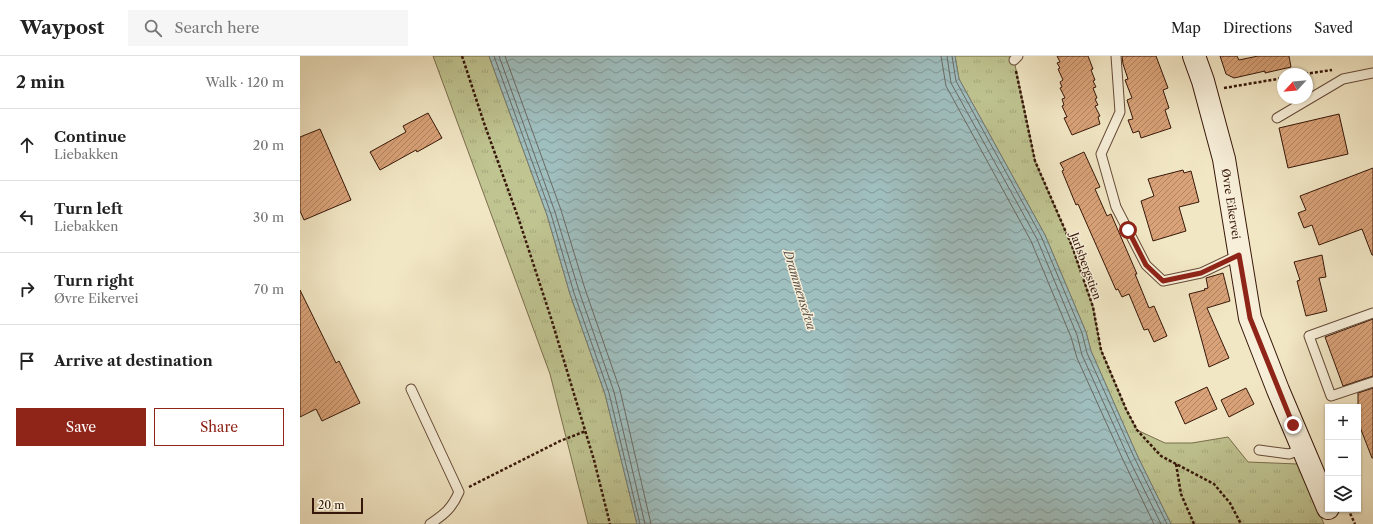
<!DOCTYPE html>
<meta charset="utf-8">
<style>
:root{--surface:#fff;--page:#f6f6f6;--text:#222;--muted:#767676;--line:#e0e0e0;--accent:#8f2418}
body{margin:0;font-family:"Libre Caslon Text",serif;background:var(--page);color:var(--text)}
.controls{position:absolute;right:12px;bottom:12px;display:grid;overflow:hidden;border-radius:0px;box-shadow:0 1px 3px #0004}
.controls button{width:36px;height:36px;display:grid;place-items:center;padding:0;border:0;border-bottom:1px solid var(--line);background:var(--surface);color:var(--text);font:20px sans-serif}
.compass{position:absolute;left:977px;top:12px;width:36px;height:36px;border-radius:50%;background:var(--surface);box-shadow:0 1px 3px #0004;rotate:244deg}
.scale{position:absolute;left:12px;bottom:10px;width:51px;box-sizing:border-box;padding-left:4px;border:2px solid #371709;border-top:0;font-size:11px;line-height:14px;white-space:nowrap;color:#371709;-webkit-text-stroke:3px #f7efd9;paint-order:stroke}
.stop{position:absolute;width:12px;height:12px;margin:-9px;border:3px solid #8f2418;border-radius:50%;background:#fff}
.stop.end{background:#8f2418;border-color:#fff;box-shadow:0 1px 4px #0008}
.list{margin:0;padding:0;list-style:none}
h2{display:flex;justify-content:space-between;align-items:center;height:52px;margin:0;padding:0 16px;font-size:17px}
h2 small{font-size:13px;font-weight:400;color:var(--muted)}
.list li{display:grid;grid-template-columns:26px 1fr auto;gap:12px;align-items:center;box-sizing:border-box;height:72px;padding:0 16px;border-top:1px solid var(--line)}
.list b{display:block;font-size:15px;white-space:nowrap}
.list p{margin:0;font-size:13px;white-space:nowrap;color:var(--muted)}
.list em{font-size:13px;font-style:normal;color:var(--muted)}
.actions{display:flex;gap:8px;padding:12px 16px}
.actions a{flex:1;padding:9px 0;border:1px solid var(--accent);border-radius:0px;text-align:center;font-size:14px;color:var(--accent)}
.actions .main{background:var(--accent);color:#fff}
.icon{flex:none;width:22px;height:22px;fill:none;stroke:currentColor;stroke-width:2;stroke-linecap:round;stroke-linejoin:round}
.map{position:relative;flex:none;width:1073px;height:468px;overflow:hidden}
header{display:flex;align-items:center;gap:24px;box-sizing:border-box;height:56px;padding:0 20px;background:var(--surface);border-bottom:1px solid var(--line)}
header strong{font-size:19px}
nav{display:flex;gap:22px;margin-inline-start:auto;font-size:14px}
.search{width:280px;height:36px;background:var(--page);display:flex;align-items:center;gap:10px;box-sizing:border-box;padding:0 14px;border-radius:0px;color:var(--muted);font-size:15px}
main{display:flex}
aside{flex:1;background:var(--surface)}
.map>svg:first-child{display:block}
.grass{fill:url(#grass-tufts);stroke:#7b6e4d}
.water{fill:url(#water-waves);stroke:#757b76}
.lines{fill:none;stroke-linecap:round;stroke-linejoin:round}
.shore{stroke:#6b6a64;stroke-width:1}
.building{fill:url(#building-hatch);stroke:#371709}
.service-casing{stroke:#664b38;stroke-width:11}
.secondary-casing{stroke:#371709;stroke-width:24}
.path{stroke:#371709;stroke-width:2.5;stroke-dasharray:3 2;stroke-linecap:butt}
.service{stroke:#f7efd9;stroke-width:9}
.secondary{stroke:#f7efd9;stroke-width:22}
.route{stroke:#8f2418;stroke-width:5}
.labels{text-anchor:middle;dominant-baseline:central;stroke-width:3;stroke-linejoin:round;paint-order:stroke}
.street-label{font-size:11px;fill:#371709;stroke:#f7efd9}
.water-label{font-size:12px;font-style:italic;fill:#5b5148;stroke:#f7efd9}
</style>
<header>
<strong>Waypost</strong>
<div class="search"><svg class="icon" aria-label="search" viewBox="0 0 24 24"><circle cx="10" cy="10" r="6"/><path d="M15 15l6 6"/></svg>Search here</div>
<nav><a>Map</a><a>Directions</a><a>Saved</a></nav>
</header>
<main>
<aside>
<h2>2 min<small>Walk · 120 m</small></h2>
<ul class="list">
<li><svg class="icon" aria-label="ahead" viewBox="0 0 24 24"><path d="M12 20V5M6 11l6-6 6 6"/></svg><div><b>Continue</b><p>Liebakken</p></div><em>20 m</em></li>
<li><svg class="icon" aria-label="left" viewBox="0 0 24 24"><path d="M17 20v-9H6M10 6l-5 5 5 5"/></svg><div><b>Turn left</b><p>Liebakken</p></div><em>30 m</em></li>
<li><svg class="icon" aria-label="right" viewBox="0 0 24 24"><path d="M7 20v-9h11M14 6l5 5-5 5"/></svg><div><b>Turn right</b><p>Øvre Eikervei</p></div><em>70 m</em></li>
<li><svg class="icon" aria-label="arrive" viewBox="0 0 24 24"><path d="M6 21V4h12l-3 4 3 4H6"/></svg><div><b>Arrive at destination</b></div></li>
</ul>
<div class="actions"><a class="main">Save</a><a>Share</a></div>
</aside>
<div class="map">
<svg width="1073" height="468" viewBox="0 0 1073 468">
<defs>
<pattern id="grass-tufts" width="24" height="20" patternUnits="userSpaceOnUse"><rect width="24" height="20" fill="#bfc491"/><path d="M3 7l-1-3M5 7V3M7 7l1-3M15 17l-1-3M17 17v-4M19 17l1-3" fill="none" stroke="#a5a87c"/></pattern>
<pattern id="water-waves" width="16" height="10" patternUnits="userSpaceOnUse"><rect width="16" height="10" fill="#9fbebe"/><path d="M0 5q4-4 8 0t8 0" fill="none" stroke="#829999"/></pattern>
<pattern id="building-hatch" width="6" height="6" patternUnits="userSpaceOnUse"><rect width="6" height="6" fill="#d9a278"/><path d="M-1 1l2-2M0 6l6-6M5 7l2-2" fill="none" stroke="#b18361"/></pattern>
</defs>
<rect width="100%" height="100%" fill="#f2e7c5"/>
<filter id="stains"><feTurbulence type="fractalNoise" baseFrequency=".005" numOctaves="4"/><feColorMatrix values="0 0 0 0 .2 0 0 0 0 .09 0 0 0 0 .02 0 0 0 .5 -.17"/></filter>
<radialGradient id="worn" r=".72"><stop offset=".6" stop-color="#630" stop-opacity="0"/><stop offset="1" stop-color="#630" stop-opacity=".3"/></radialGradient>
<!-- grass -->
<path class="grass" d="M133,0H189L247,159L270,238L305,338L337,468H288L250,318Z
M655,0H711L714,4L735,105L772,190L793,251L801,294L826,353L837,374L865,387H892L928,381L948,406L998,408L1024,468H871L837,399L791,295L786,276L745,179L659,23Z"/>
<!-- water -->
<path class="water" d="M189,0H655L659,23L745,179L786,276L791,295L837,399L871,468H337L305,338L270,238L247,159Z"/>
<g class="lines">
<!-- shore -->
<path class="shore" d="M194,0L251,158L274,237L309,337L340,468
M199,0L255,156L279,235L314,336L345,468
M205,0L261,154L285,233L320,334L351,468
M641,0L646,30L731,185L771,281L777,302L824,406L854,468
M647,0L651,27L737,183L777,279L782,299L829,403L861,468
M652,0L656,25L741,180L782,277L787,297L834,401L867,468"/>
</g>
<!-- building -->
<path class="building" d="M757,0H788L793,13L791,14L795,24L793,25L796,31L793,32L797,42L795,43L798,49L795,50L800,60L798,61L800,68L772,79L764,62L767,61L762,50L764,49L762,43L765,42L760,32L762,31L760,26L763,24L758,13L760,12L757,7L760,6Z
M822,0H856L868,32L863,34L869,52L865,54L871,72L841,82L839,75L833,77L828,64L833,63L827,44L832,42L825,24L828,23L823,8Z
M920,0H937L939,4L958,0H989L991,11L965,17V15L934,22L926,18Z
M128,57L142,82L117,96L116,94L80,114L70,96L106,76L103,70Z
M1039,58L1048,98L988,112L979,72Z
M20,73L51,144L4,164L0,155V81Z
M784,96L800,131L795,133L807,160L811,158L837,218H835L849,252L854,250L867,280L854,286L848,273L844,274L829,238L822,241L818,233L816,234L778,148L776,149L762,115L764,114L760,107Z
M1073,112V199H1072L1062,173L1019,189L1012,169L1004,172L998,157L1006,154L1000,140Z
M883,114L884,117L891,115L899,146L879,151L886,175L853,185L841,145L854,140L848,123Z
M1022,199L1026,221L1019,222L1027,255L1006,260L997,225L1000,224L994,206Z
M923,217L930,245L907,252L929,302L909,311L889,238L905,234L904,233L908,232L906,222Z
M0,234L36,307L39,305L60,347L22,365L16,353L0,361Z
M1073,263V320L1043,330L1025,281Z
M907,331L917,353L885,368L875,346Z
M946,332L954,348L929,361L921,344Z
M1073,332V402H1072L1058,366V337Z"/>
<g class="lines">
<!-- service casing -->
<g class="service-casing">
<path id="service" d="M816,0L820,56L801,98L816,151L846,209L863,225L901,217L939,199
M714,4L718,0
M977,62L1043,23L1073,17
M1073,257L1009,280L1031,340L1073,326
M111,333L159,436C152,452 145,458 130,468
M959,394L989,398L1003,393"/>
</g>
<!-- secondary casing -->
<g class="secondary-casing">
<path id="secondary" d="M894,0L903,25L924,103L950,262L978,334L1028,452"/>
</g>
<!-- path -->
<path class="path" d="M162,0L184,67L219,164L251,262L294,404L310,468
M716,15L735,105L772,190L793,251L801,294L826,353L837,374L861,400L914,428L930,447L941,468
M1005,18L1032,14
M924,32L983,22
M876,408L881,438L894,468
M169,431L260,385L286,375
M1048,453L1055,468"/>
<!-- service -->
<use href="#service" class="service"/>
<!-- secondary -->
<use href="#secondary" class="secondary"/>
</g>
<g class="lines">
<!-- route -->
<path class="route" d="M828,174L846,209L863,225L901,217L939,199L950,262L993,369"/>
</g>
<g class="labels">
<!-- street labels -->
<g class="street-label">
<text transform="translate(931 148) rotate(81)">Øvre Eikervei</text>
<text transform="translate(786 210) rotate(70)">Jarlsbergstien</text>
</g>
<!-- water labels -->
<g class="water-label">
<text transform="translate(500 234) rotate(73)">Drammenselva</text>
</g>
</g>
<rect width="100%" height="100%" filter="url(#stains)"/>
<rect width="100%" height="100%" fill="url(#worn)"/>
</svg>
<div class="controls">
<button>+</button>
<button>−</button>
<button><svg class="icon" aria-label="layers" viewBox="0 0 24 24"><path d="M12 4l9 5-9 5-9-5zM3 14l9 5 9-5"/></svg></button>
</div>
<svg class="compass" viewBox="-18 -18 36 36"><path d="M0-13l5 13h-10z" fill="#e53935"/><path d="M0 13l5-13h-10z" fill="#767676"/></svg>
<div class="scale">20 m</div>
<div class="stop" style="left:828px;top:174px"></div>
<div class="stop end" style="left:993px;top:369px"></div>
</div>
</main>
